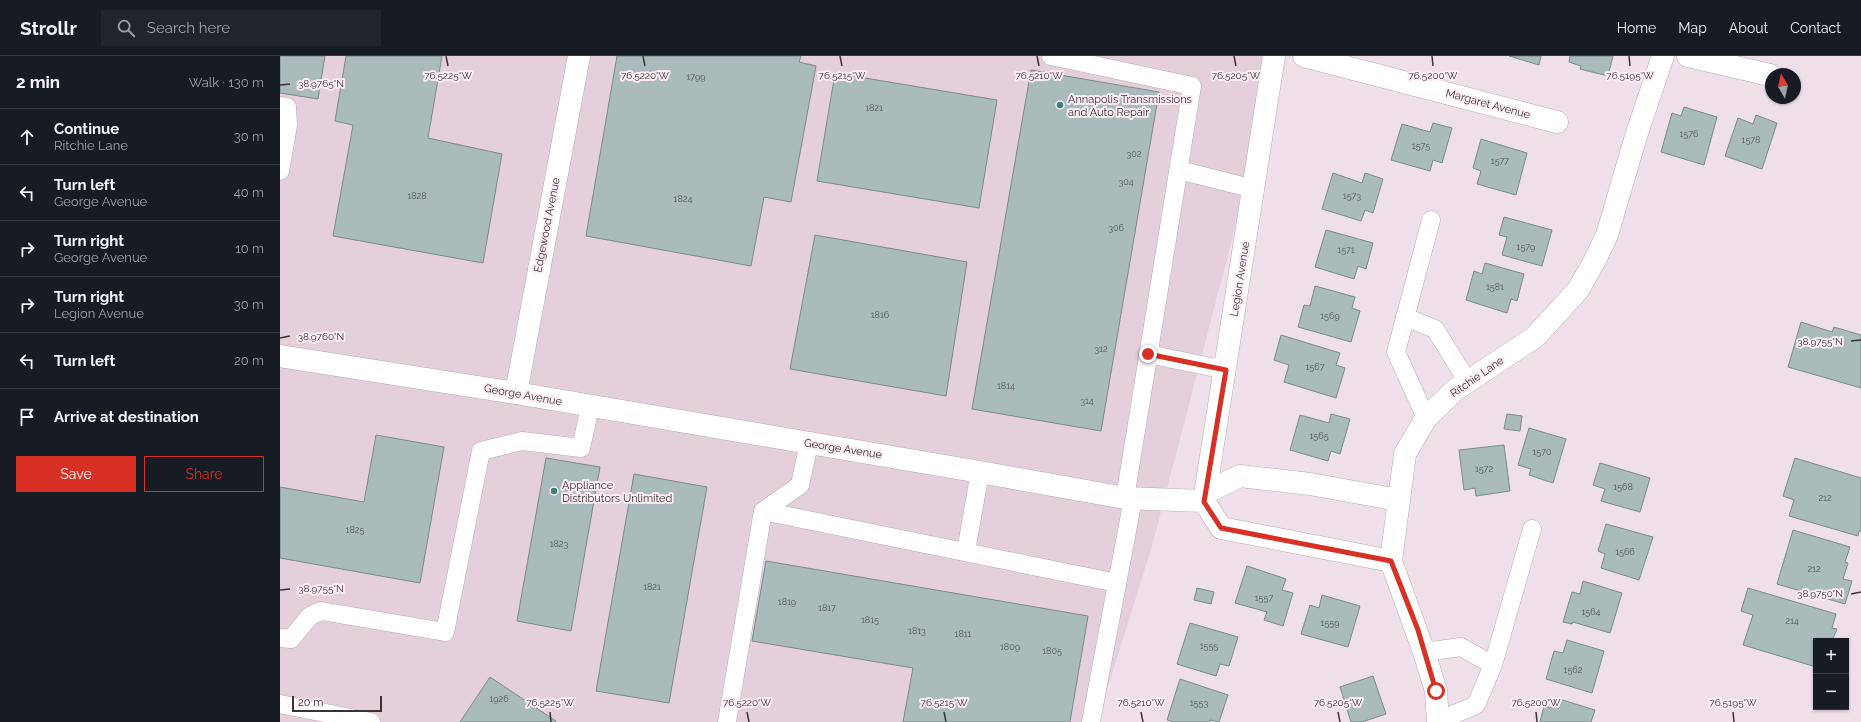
<!DOCTYPE html>
<meta charset="utf-8">
<style>
:root{--surface:#171b24;--page:#20242c;--text:#f1f3f6;--muted:#9ea1a6;--line:#363941;--accent:#d93025}
body{margin:0;font-family:Raleway,sans-serif;background:var(--page);color:var(--text)}
.controls{position:absolute;right:12px;bottom:12px;display:grid;overflow:hidden;border-radius:0px;box-shadow:0 1px 3px #0004}
.controls button{width:36px;height:36px;display:grid;place-items:center;padding:0;border:0;border-bottom:1px solid var(--line);background:var(--surface);color:var(--text);font:20px sans-serif}
.compass{position:absolute;left:1485px;top:12px;width:36px;height:36px;border-radius:50%;background:var(--surface);box-shadow:0 1px 3px #0004;rotate:351deg}
.scale{position:absolute;left:12px;bottom:10px;width:90px;box-sizing:border-box;padding-left:4px;border:2px solid #393336;border-top:0;font-size:11px;line-height:14px;white-space:nowrap;color:#393336;-webkit-text-stroke:3px #fcecf5;paint-order:stroke}
.stop{position:absolute;width:12px;height:12px;margin:-9px;border:3px solid #d93025;border-radius:50%;background:#fff}
.stop.end{background:#d93025;border-color:#fff;box-shadow:0 1px 4px #0008}
.list{margin:0;padding:0;list-style:none}
h2{display:flex;justify-content:space-between;align-items:center;height:52px;margin:0;padding:0 16px;font-size:17px}
h2 small{font-size:13px;font-weight:400;color:var(--muted)}
.list li{display:grid;grid-template-columns:26px 1fr auto;gap:12px;align-items:center;box-sizing:border-box;height:56px;padding:0 16px;border-top:1px solid var(--line)}
.list b{display:block;font-size:15px;white-space:nowrap}
.list p{margin:0;font-size:13px;white-space:nowrap;color:var(--muted)}
.list em{font-size:13px;font-style:normal;color:var(--muted)}
.actions{display:flex;gap:8px;padding:12px 16px}
.actions a{flex:1;padding:9px 0;border:1px solid var(--accent);border-radius:0px;text-align:center;font-size:14px;color:var(--accent)}
.actions .main{background:var(--accent);color:#fff}
.icon{flex:none;width:22px;height:22px;fill:none;stroke:currentColor;stroke-width:2;stroke-linecap:round;stroke-linejoin:round}
.map{position:relative;flex:none;width:1581px;height:666px;overflow:hidden}
header{display:flex;align-items:center;gap:24px;box-sizing:border-box;height:56px;padding:0 20px;background:var(--surface);border-bottom:1px solid var(--line)}
header strong{font-size:19px}
nav{display:flex;gap:22px;margin-inline-start:auto;font-size:14px}
.search{width:280px;height:36px;background:var(--page);display:flex;align-items:center;gap:10px;box-sizing:border-box;padding:0 14px;border-radius:0px;color:var(--muted);font-size:15px}
main{display:flex}
aside{flex:1;background:var(--surface)}
.map>svg:first-child{display:block}
.built{fill:#e5cfdb}
.building{fill:#a9bcbb;stroke:#798b8b}
.lines{fill:none;stroke-linecap:round;stroke-linejoin:round}
.lane-casing{stroke:#baabb3;stroke-width:19}
.street-casing{stroke:#baabb3;stroke-width:23}
.lane{stroke:#fff;stroke-width:18}
.street{stroke:#fff;stroke-width:22}
.route{stroke:#d93025;stroke-width:5}
.ticks{fill:none;stroke:#393336;stroke-width:1.5}
.poi-dot{fill:#3a8282;stroke:#fcecf5;stroke-width:1.5}
.labels{text-anchor:middle;dominant-baseline:central;stroke-width:4;stroke-linejoin:round;paint-order:stroke}
.number-label{font-size:9px;fill:#555557}
.poi-label{font-size:11px;fill:#393336;stroke:#fcecf5;text-anchor:start}
.street-label{font-size:11px;fill:#393336;stroke:#fcecf5}
.ticks-label{font-size:10px;text-anchor:middle;fill:#393336;stroke:#fcecf5;stroke-width:4;stroke-linejoin:round;paint-order:stroke}
</style>
<header>
<strong>Strollr</strong>
<div class="search"><svg class="icon" aria-label="search" viewBox="0 0 24 24"><circle cx="10" cy="10" r="6"/><path d="M15 15l6 6"/></svg>Search here</div>
<nav><a>Home</a><a>Map</a><a>About</a><a>Contact</a></nav>
</header>
<main>
<aside>
<h2>2 min<small>Walk · 130 m</small></h2>
<ul class="list">
<li><svg class="icon" aria-label="ahead" viewBox="0 0 24 24"><path d="M12 20V5M6 11l6-6 6 6"/></svg><div><b>Continue</b><p>Ritchie Lane</p></div><em>30 m</em></li>
<li><svg class="icon" aria-label="left" viewBox="0 0 24 24"><path d="M17 20v-9H6M10 6l-5 5 5 5"/></svg><div><b>Turn left</b><p>George Avenue</p></div><em>40 m</em></li>
<li><svg class="icon" aria-label="right" viewBox="0 0 24 24"><path d="M7 20v-9h11M14 6l5 5-5 5"/></svg><div><b>Turn right</b><p>George Avenue</p></div><em>10 m</em></li>
<li><svg class="icon" aria-label="right" viewBox="0 0 24 24"><path d="M7 20v-9h11M14 6l5 5-5 5"/></svg><div><b>Turn right</b><p>Legion Avenue</p></div><em>30 m</em></li>
<li><svg class="icon" aria-label="left" viewBox="0 0 24 24"><path d="M17 20v-9H6M10 6l-5 5 5 5"/></svg><div><b>Turn left</b></div><em>20 m</em></li>
<li><svg class="icon" aria-label="arrive" viewBox="0 0 24 24"><path d="M6 21V4h12l-3 4 3 4H6"/></svg><div><b>Arrive at destination</b></div></li>
</ul>
<div class="actions"><a class="main">Save</a><a>Share</a></div>
</aside>
<div class="map">
<svg width="1581" height="666" viewBox="0 0 1581 666">
<rect width="100%" height="100%" fill="#efdfe8"/>
<!-- built -->
<path class="built" d="M0,0H1000L872,490L817,666H0Z"/>
<!-- building -->
<path class="building" d="M0,0H45L38,43L0,37Z
M66,0H162L148,82L222,98L203,207L53,180L73,69L55,65Z
M337,0H521L519,6L536,10L511,146L484,141L471,210L306,180Z
M1229,0H1261L1259,9Z
M1290,0H1333L1328,20L1300,13L1301,10L1289,6Z
M751,14L879,36L821,375L692,353Z
M555,17L717,44L699,152L537,125Z
M1404,51L1437,61L1424,109L1381,96L1392,57L1401,60Z
M1476,59L1497,67L1482,113L1445,100L1458,62L1473,68Z
M1153,67L1172,72L1162,107L1153,104L1150,115L1111,104L1122,68L1150,76Z
M1201,83L1247,97L1236,139L1197,128L1201,115L1193,112Z
M1053,117L1082,127L1085,117L1103,123L1093,157L1085,154L1081,165L1042,153Z
M1224,161L1272,174L1262,210L1222,199L1227,181L1219,179Z
M1046,174L1093,187L1086,213L1078,210L1074,223L1035,211Z
M535,179L687,206L666,340L510,313Z
M1205,207L1244,218L1237,245L1231,243L1227,257L1186,244L1194,215L1202,218Z
M1035,230L1075,241L1072,252L1080,255L1071,286L1018,271L1024,249L1030,250Z
M1521,266L1552,276L1554,271L1581,279V332L1508,311Z
M1001,279L1060,297L1056,309L1065,312L1056,342L1004,326L1009,309L994,304Z
M1051,358L1070,363L1060,398L1051,395L1048,405L1010,394L1020,359L1049,367Z
M1227,358L1242,360L1240,375L1224,373Z
M1249,372L1286,383L1273,427L1249,419L1251,413L1238,409Z
M96,379L164,391L140,527L0,502V431L84,446Z
M1224,389L1230,435L1196,440L1195,432L1184,434L1179,394Z
M266,402L320,411L291,575L237,565Z
M1515,402L1581,422V475H1579L1578,480L1509,460L1514,444L1503,440Z
M1320,407L1370,422L1360,456L1321,445L1325,433L1313,429Z
M354,418L427,431L389,647L316,635Z
M1326,468L1373,481L1359,524L1321,512L1325,498L1318,495Z
M1513,474L1570,491L1565,506L1568,507L1563,523L1572,525L1565,548L1497,528Z
M486,505L808,560L790,666H623L633,612L472,585Z
M967,510L1006,523L1002,534L1013,537L1003,570L984,564L987,556L955,547Z
M1303,525L1342,537L1330,577L1293,566L1292,568L1283,566L1292,536L1300,538Z
M917,532L934,536L931,548L914,544Z
M1468,532L1556,558L1552,572L1557,573L1552,585H1536V611L1463,589L1473,559L1461,555Z
M1042,539L1080,550L1068,591L1021,578L1030,549L1039,552Z
M910,567L958,581L949,610L940,608L936,620L897,608Z
M1287,584L1324,595L1312,637L1266,623L1274,595L1283,597Z
M1093,620L1106,658L1082,666H1071L1060,631Z
M210,621L276,665L275,666H180Z
M900,623L948,639L939,666L930,664V666H894L887,664Z
M1276,642L1315,654L1311,666H1260L1264,650L1273,652Z"/>
<g class="lines">
<!-- lane casing -->
<g class="lane-casing">
<path id="lane" d="M771,0L912,30L845,442
M0,50L7,51L8,69L0,115
M899,114L974,133
M1125,261L1155,273L1188,326
M868,298L946,314
M1146,362L1116,296L1151,164
M483,455L837,527
M686,495L700,416
M0,582L11,583L30,560L41,555L165,576L201,395L242,385L301,392L310,351
M1144,596L1181,591L1213,609
M0,648L91,666
M1158,665L1196,649L1213,609L1252,473
M447,666L483,455L520,429L529,387
M811,666L853,443"/>
</g>
<!-- street casing -->
<g class="street-casing">
<path id="street" d="M1024,0L1277,66
M1408,0L1490,19
M0,300L236,337L700,416L845,442L924,445
M236,337L299,0
M925,437L960,420L1030,428L1119,444
M924,445L994,0
M924,445L941,472L1111,505
M1158,666L1156,635L1144,596L1111,505L1125,398L1146,362L1175,334L1255,281L1298,234L1314,206L1327,179L1356,80L1383,0"/>
</g>
<!-- lane -->
<use href="#lane" class="lane"/>
<!-- street -->
<use href="#street" class="street"/>
</g>
<g class="lines">
<!-- route -->
<path class="route" d="M868,298L946,314L924,446L941,472L1111,505L1138,574L1156,635"/>
</g>
<!-- ticks -->
<path class="ticks" d="M166,0L168,10M363,0L365,10M560,0L562,10M757,0L759,10M954,0L956,10M1152,0L1153,10M1349,0L1350,10M0,29L10,28M0,282L10,280M1571,285L1581,284M0,534L10,533M1571,538L1581,536M270,656L271,666M467,656L469,666M664,656L666,666M861,656L863,666M1058,656L1060,666M1256,656L1257,666M1453,656L1454,666"/>
<!-- markers -->
<g class="poi-dot">
<circle cx="780" cy="49" r="4"/>
<circle cx="274" cy="435" r="4"/>
</g>
<g class="labels">
<!-- number labels -->
<g class="number-label">
<text x="416" y="21">1799</text>
<text x="594" y="52">1821</text>
<text x="1409" y="78">1576</text>
<text x="1471" y="84">1578</text>
<text x="1141" y="90">1575</text>
<text x="854" y="98">302</text>
<text x="1220" y="105">1577</text>
<text x="846" y="126">304</text>
<text x="137" y="140">1828</text>
<text x="1072" y="140">1573</text>
<text x="403" y="143">1824</text>
<text x="836" y="172">306</text>
<text x="1246" y="191">1579</text>
<text x="1066" y="194">1571</text>
<text x="1215" y="231">1581</text>
<text x="600" y="259">1816</text>
<text x="1050" y="260">1569</text>
<text x="821" y="293">312</text>
<text x="1035" y="311">1567</text>
<text x="726" y="330">1814</text>
<text x="807" y="345">314</text>
<text x="1039" y="380">1565</text>
<text x="1262" y="396">1570</text>
<text x="1204" y="413">1572</text>
<text x="1343" y="431">1568</text>
<text x="1545" y="442">212</text>
<text x="75" y="474">1825</text>
<text x="279" y="488">1823</text>
<text x="1345" y="496">1566</text>
<text x="1534" y="513">212</text>
<text x="372" y="531">1821</text>
<text x="984" y="542">1557</text>
<text x="507" y="546">1819</text>
<text x="547" y="552">1817</text>
<text x="1311" y="556">1564</text>
<text x="590" y="564">1815</text>
<text x="1512" y="565">214</text>
<text x="1050" y="567">1559</text>
<text x="637" y="575">1813</text>
<text x="683" y="578">1811</text>
<text x="929" y="590">1555</text>
<text x="730" y="591">1809</text>
<text x="772" y="595">1805</text>
<text x="1293" y="614">1562</text>
<text x="219" y="643">1926</text>
<text x="919" y="647">1553</text>
</g>
<!-- poi labels -->
<g class="poi-label">
<text x="788" y="43">Annapolis Transmissions<tspan x="788" dy="13">and Auto Repair</tspan></text>
<text x="282" y="429">Appliance<tspan x="282" dy="13">Distributors Unlimited</tspan></text>
</g>
<!-- street labels -->
<g class="street-label">
<text transform="translate(1208 48) rotate(15)">Margaret Avenue</text>
<text transform="translate(267 169) rotate(-79)">Edgewood Avenue</text>
<text transform="translate(960 223) rotate(-81)">Legion Avenue</text>
<text transform="translate(1197 321) rotate(-35)">Ritchie Lane</text>
<text transform="translate(243 339) rotate(10)">George Avenue</text>
<text transform="translate(563 393) rotate(9)">George Avenue</text>
</g>
</g>
<g class="ticks-label">
<text x="168" y="23">76.5225°W</text>
<text x="365" y="23">76.5220°W</text>
<text x="562" y="23">76.5215°W</text>
<text x="759" y="23">76.5210°W</text>
<text x="956" y="23">76.5205°W</text>
<text x="1153" y="23">76.5200°W</text>
<text x="1350" y="23">76.5195°W</text>
<text x="41" y="31">38.9765°N</text>
<text x="41" y="284">38.9760°N</text>
<text x="1540" y="289">38.9755°N</text>
<text x="41" y="536">38.9755°N</text>
<text x="1540" y="541">38.9750°N</text>
<text x="270" y="650">76.5225°W</text>
<text x="467" y="650">76.5220°W</text>
<text x="664" y="650">76.5215°W</text>
<text x="861" y="650">76.5210°W</text>
<text x="1058" y="650">76.5205°W</text>
<text x="1256" y="650">76.5200°W</text>
<text x="1453" y="650">76.5195°W</text>
</g>
</svg>
<div class="controls">
<button>+</button>
<button>−</button>
</div>
<svg class="compass" viewBox="-18 -18 36 36"><path d="M0-13l5 13h-10z" fill="#e53935"/><path d="M0 13l5-13h-10z" fill="#9ea1a6"/></svg>
<div class="scale">20 m</div>
<div class="stop" style="left:1156px;top:635px"></div>
<div class="stop end" style="left:868px;top:298px"></div>
</div>
</main>
